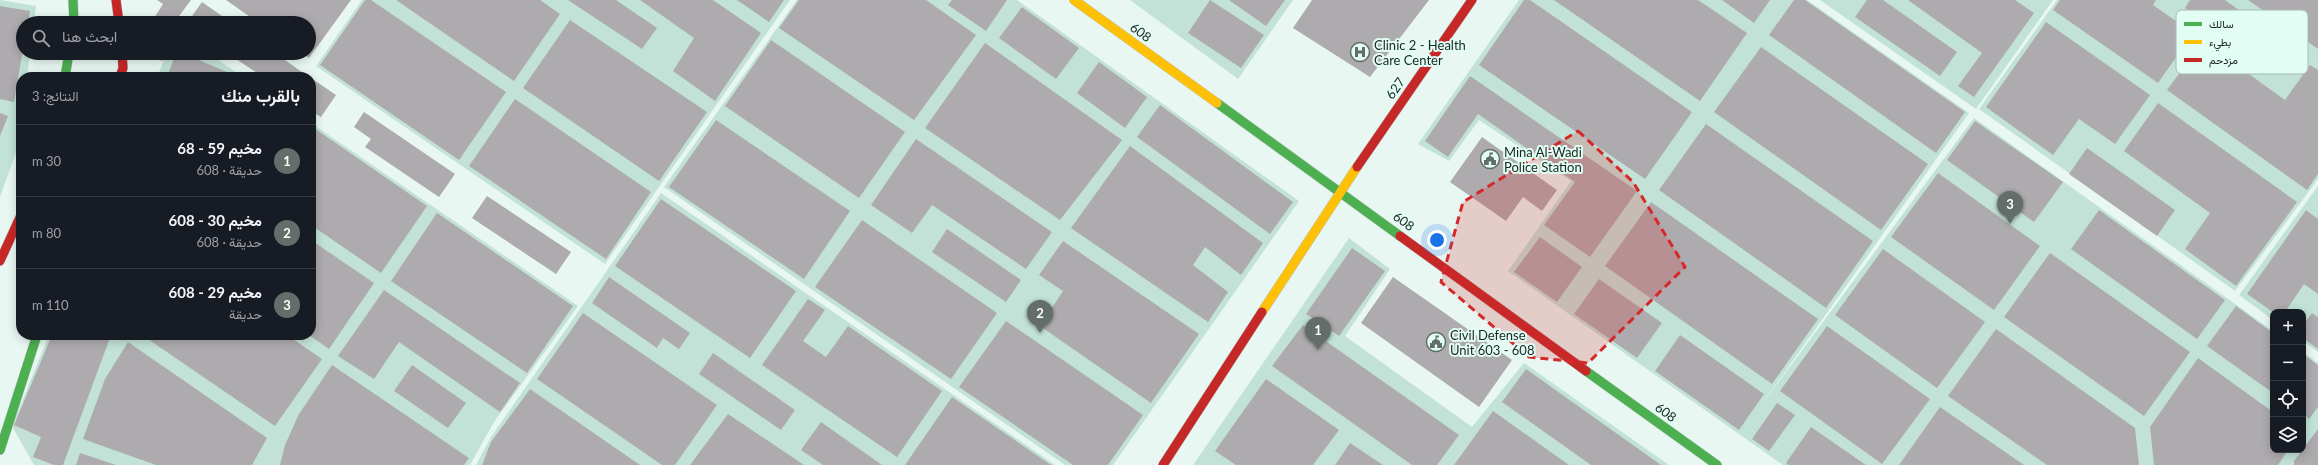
<!DOCTYPE html>
<html lang="ar">
<meta charset="utf-8">
<style>
:root{--surface:#171b24;--page:#20242c;--text:#f1f3f6;--muted:#9ea1a6;--line:#363941;--accent:#636e6a}
body{margin:0;font-family:Lato,Vazirmatn,sans-serif;background:var(--page);color:var(--text);direction:rtl}
.controls{position:absolute;right:12px;bottom:12px;display:grid;overflow:hidden;border-radius:8px;box-shadow:0 2px 10px #0003}
.controls button{width:36px;height:36px;display:grid;place-items:center;padding:0;border:0;border-bottom:1px solid var(--line);background:var(--surface);color:var(--text);font:20px sans-serif}
.you{position:absolute;left:1437px;top:240px;width:14px;height:14px;margin:-10px;border:3px solid #fff;border-radius:50%;background:#1a73e8;box-shadow:0 0 0 6px #1a73e833}
.badge{display:grid;place-items:center;width:26px;height:26px;border-radius:50%;background:var(--accent);color:#fff;font-size:13px;font-weight:700}
.pin{position:absolute;translate:-50% -33px;filter:drop-shadow(0 1px 2px #0008)}
.pin::after{content:'';position:absolute;top:21px;width:14px;height:12px;background:inherit;clip-path:polygon(0 0,100% 0,50% 100%)}
.list{margin:0;padding:0;list-style:none}
h2{display:flex;justify-content:space-between;align-items:center;height:52px;margin:0;padding:0 16px;font-size:17px}
h2 small{font-size:13px;font-weight:400;color:var(--muted)}
.list li{display:grid;grid-template-columns:26px 1fr auto;gap:12px;align-items:center;box-sizing:border-box;height:72px;padding:0 16px;border-top:1px solid var(--line)}
.list b{display:block;font-size:15px;white-space:nowrap}
.list p{margin:0;font-size:13px;white-space:nowrap;color:var(--muted)}
.list em{font-size:13px;font-style:normal;color:var(--muted)}
.icon{flex:none;width:22px;height:22px;fill:none;stroke:currentColor;stroke-width:2;stroke-linecap:round;stroke-linejoin:round}
.map{position:relative;flex:none;width:2318px;height:465px;overflow:hidden;direction:ltr}
.search{position:absolute;background:var(--surface);box-shadow:0 2px 10px #0003;left:16px;top:16px;width:300px;height:44px;display:flex;align-items:center;gap:10px;box-sizing:border-box;padding:0 14px;border-radius:22px;color:var(--muted);font-size:15px}
.panel{position:absolute;background:var(--surface);box-shadow:0 2px 10px #0003;left:16px;top:72px;width:300px;height:268px;border-radius:16px;direction:rtl}
.map>svg:first-child{display:block}
.green{fill:#c2e2d7}
.building{fill:#aeabae}
.lines{fill:none;stroke-linecap:round;stroke-linejoin:round}
.fast-casing{stroke:#b9c4c0;stroke-width:10}
.slow-casing{stroke:#b9c4c0;stroke-width:10}
.jam-casing{stroke:#b9c4c0;stroke-width:10}
.fast{stroke:#4caf50;stroke-width:9}
.slow{stroke:#ffc107;stroke-width:9}
.jam{stroke:#c62828;stroke-width:9}
.marked{fill:#d62828;fill-opacity:0.2;stroke:#d62828;stroke-width:3;stroke-dasharray:8 5;stroke-linejoin:round}
.labels{text-anchor:middle;dominant-baseline:central;stroke-width:4;stroke-linejoin:round;paint-order:stroke}
.street-label{font-size:13px;fill:#1b2521;stroke:#e2fdf3}
.poi-label{font-size:13px;fill:#1b2521;stroke:#e2fdf3;text-anchor:start}
.key{fill:#e2fdf3;stroke:#a6bcb4;stroke-width:1}
.key-label{font-size:11px;fill:#1b2521}
</style>
<div class="map">
<svg width="2318" height="465" viewBox="0 0 2318 465">
<rect width="100%" height="100%" fill="#e8f7f2"/>
<!-- green -->
<path class="green" d="M0,0L36,6L34,23H23V53H30L27,77H21L19,144L0,197Z
M362,0H790L605,264L316,66Z
M797,0H1017L1299,201L1113,465H1065L664,187Z
M1130,0H1293L1238,79Z
M1519,0H1807L1969,113L1760,407L1974,118L2273,331V450H2303V352L2318,363V465H1783L1508,271L1571,181L1479,120L1449,161L1418,144Z
M1820,0H2053L1976,109Z
M2057,0H2318V179L2235,291L1979,109Z
M167,53H208L243,77H157Z
M311,123L578,306L494,422L470,465H34L12,426L49,335H311Z
M2318,186V352L2303,341V312H2273V320L2239,295Z
M661,193L1055,465H476L491,437Z
M1349,238L1390,269L1345,336L1472,427L1524,363L1669,465H1193Z"/>
<!-- building -->
<path class="building" d="M157,0H191L174,23H151L163,4Z
M226,0H351L309,58L302,53H309V23H259Z
M365,0H371L506,92L459,160L320,65Z
M396,0H540L560,14L514,81Z
M568,0H616L657,28L642,49Z
M640,0H713L761,33L715,101L673,71L694,38Z
M737,0H784L769,22Z
M799,0H926L976,35L914,120L779,28Z
M952,0H1007L986,31L948,5Z
M1210,0L1264,35L1241,68L1188,33Z
M1229,0H1285L1266,26Z
M1312,0H1429L1370,77L1293,28Z
M1524,0H1530L1692,112L1645,179L1479,65Z
M1554,0H1698L1747,33L1700,101Z
M1722,0H1770L1754,23Z
M1794,0H1805L1965,112L1936,153L1769,35Z
M1867,0H1883L1957,52L1940,76L1855,17Z
M1908,0H2015L2034,13L1974,97L1958,86L1982,53Z
M2060,0H2156L2153,5L2193,33L2158,83L2053,10Z
M2190,0H2225L2293,49L2275,74L2185,8Z
M2248,0H2318V49Z
M202,2L232,23H187Z
M0,6L30,11L28,23H23V49L14,102L0,99Z
M1022,7L1079,48L1056,79L999,38Z
M570,20L707,112L659,181L523,88Z
M2046,22L2150,95L2115,144L2079,119L2053,155L1986,107Z
M771,40L905,132L859,198L725,106Z
M2203,41L2285,100L2310,65L2318,70V174L2307,190L2167,90Z
M985,43L1122,140L1060,220L925,128Z
M1761,47L1928,164L1881,230L1714,112Z
M144,53H164L163,61L143,55Z
M176,53H182L239,77H167Z
M240,53H275L309,77H263L236,59Z
M1099,62L1147,97L1125,128L1077,93Z
M1470,76L1637,191L1590,257L1544,225L1575,182L1478,114L1448,157L1425,141Z
M311,78L336,95L321,117L311,111Z
M515,99L651,192L606,259L469,166Z
M2158,103L2297,202L2236,286L2185,249L2210,213L2124,151Z
M1160,105L1293,202L1270,234L1137,137Z
M364,112L455,174L439,197L365,147L371,139L354,127Z
M0,113L8,116L0,136Z
M716,120L850,211L804,279L669,187Z
M1975,121L2063,182L2034,222L1947,160Z
M1706,124L1873,241L1826,308L1659,190Z
M311,126L427,206L381,273L311,225Z
M1482,137L1557,190L1542,211L1523,197L1506,221L1450,182Z
M916,139L1052,232L1026,269L932,205L912,233L871,205Z
M1130,146L1263,243L1241,275L1205,247L1193,265L1228,292L1208,322L1071,228Z
M2087,148L2175,210L2157,236L2069,174Z
M1938,173L2040,246L1994,310L1891,237Z
M487,196L571,252L556,274L472,218Z
M661,199L796,291L750,358L615,266Z
M1651,202L1818,319L1772,384L1605,266Z
M2099,210L2225,300L2197,339L2071,249Z
M2306,210L2318,219V294L2304,284L2285,312H2273L2247,294Z
M437,213L573,306L527,373L391,281Z
M862,220L997,313L951,379L815,287Z
M947,229L1021,280L1006,302L932,252Z
M1540,237L1582,267L1557,302L1514,272Z
M311,240L374,283L329,349L309,335H311Z
M1063,241L1199,334L1151,403L1040,326L1063,291L1039,275Z
M1352,248L1385,271L1339,336L1306,314Z
M1883,249L1985,322L1937,388L1835,315Z
M2050,253L2190,352L2144,416L2004,317Z
M609,277L690,333L679,349L663,338L657,348L592,303Z
M1393,277L1512,360L1479,407L1361,323Z
M1599,279L1662,323L1637,358L1574,314Z
M384,290L520,383L500,412L399,342L374,379L338,356Z
M808,299L825,310L803,341L826,357L848,326L942,391L897,457L762,365Z
M2236,306L2273,333V393L2207,346Z
M583,313L717,405L675,465H662L537,379Z
M2312,313L2318,317V349L2303,338V325Z
M1006,321L1143,415L1108,465H1073L959,387Z
M1303,325L1459,435L1437,465H1412L1272,366Z
M1827,326L1930,399L1882,464L1780,391Z
M1996,329L2135,428L2139,465H2047L1948,396Z
M52,335H111L63,465H54L33,457L41,437L14,425Z
M142,335H287L322,359L275,426Z
M1680,335L1764,394L1739,430L1655,371Z
M128,342L267,438L252,465H156L83,439L105,379Z
M713,353L795,410L781,430L699,374Z
M2303,354L2318,365V407L2309,419L2303,414Z
M2198,358L2273,412V450H2288L2278,465H2154L2150,427Z
M332,365L469,458L464,465H280L285,445L299,414Z
M412,365L466,403L448,428L394,391Z
M1526,369L1661,465H1591L1502,402Z
M1266,379L1339,430L1313,465H1236L1215,451Z
M530,389L640,465H482L491,442Z
M952,397L1051,465H905Z
M1777,403L1795,415L1769,451L1752,439Z
M1940,407L2024,465H1899Z
M1493,411L1569,465H1454Z
M728,414L804,465H690Z
M821,422L882,465H823L801,450Z
M1811,427L1866,465H1789L1786,463Z
M2318,429V465H2294V461Z
M1350,443L1383,465H1335Z
M80,453L116,465H76Z"/>
<g class="lines">
<!-- fast casing -->
<g class="fast-casing">
<path id="fast" d="M73,0L74,23
M65,77L69,53
M1217,103L1400,236
M1586,371L1717,465
M0,450L37,335"/>
</g>
<!-- slow casing -->
<g class="slow-casing">
<path id="slow" d="M1074,0L1217,103
M1262,312L1357,167"/>
</g>
<!-- jam casing -->
<g class="jam-casing">
<path id="jam" d="M116,0L119,23
M120,77L123,68L122,53
M1357,167L1472,0
M1400,236L1586,371
M0,261L21,215
M1163,465L1262,312"/>
</g>
<!-- fast -->
<use href="#fast" class="fast"/>
<!-- slow -->
<use href="#slow" class="slow"/>
<!-- jam -->
<use href="#jam" class="jam"/>
</g>
<!-- marked area -->
<path class="marked" d="M1578,131L1633,182L1685,267L1588,363L1529,357L1441,282L1463,202Z"/>
<!-- icons -->
<defs>
<g id="hospital-ring" transform="scale(1)"><circle r="9.5" fill="#e2fdf3" stroke="#636e6a" stroke-width="1.5"/><path d="M-5-5h3v3.5h4V-5h3V5h-3V1.5h-4V5h-3Z" fill="#636e6a"/></g>
<g id="civic-ring" transform="scale(1)"><circle r="9.5" fill="#e2fdf3" stroke="#636e6a" stroke-width="1.5"/><path d="M-.6-6.5H3V-4.5H.6V-3L4-1V1h2V6H-6V1h2V-1L-.6-3ZM-1.2 2.5V6h2.4V2.5Z" fill="#636e6a"/></g>
</defs>
<g fill-rule="evenodd">
<use href="#hospital-ring" x="1360" y="52"/>
<use href="#civic-ring" x="1490" y="159"/>
<use href="#civic-ring" x="1436" y="342"/>
</g>
<g class="labels">
<!-- street labels -->
<g class="street-label">
<text transform="translate(1141 32) rotate(36)">608</text>
<text transform="translate(1395 88) rotate(-55)">627</text>
<text transform="translate(1404 221) rotate(36)">608</text>
<text transform="translate(1666 412) rotate(36)">608</text>
</g>
<!-- poi labels -->
<g class="poi-label">
<text x="1374" y="45">Clinic 2 - Health<tspan x="1374" dy="15">Care Center</tspan></text>
<text x="1504" y="152">Mina Al-Wadi<tspan x="1504" dy="15">Police Station</tspan></text>
<text x="1450" y="335">Civil Defense<tspan x="1450" dy="15">Unit 603 - 608</tspan></text>
</g>
</g>
<!-- legend -->
<rect x="2176" y="10" width="132" height="64" rx="6" class="key"/>
<rect x="2184" y="22" width="18" height="4" fill="#4caf50"/>
<rect x="2184" y="40" width="18" height="4" fill="#ffc107"/>
<rect x="2184" y="58" width="18" height="4" fill="#c62828"/>
<g class="key-label">
<text x="2209" y="28">سالك</text>
<text x="2209" y="46">بطيء</text>
<text x="2209" y="64">مزدحم</text>
</g>
</svg>
<div class="controls">
<button>+</button>
<button>−</button>
<button><svg class="icon" aria-label="locate" viewBox="0 0 24 24"><circle cx="12" cy="12" r="6"/><path d="M12 2v4M12 18v4M2 12h4M18 12h4"/></svg></button>
<button><svg class="icon" aria-label="layers" viewBox="0 0 24 24"><path d="M12 4l9 5-9 5-9-5zM3 14l9 5 9-5"/></svg></button>
</div>
<div class="you"></div>
<div class="pin badge" style="left:1318px;top:350px">1</div>
<div class="pin badge" style="left:1040px;top:333px">2</div>
<div class="pin badge" style="left:2010px;top:224px">3</div>
<div class="search"><svg class="icon" aria-label="search" viewBox="0 0 24 24"><circle cx="10" cy="10" r="6"/><path d="M15 15l6 6"/></svg>ابحث هنا</div>
<section class="panel">
<h2>بالقرب منك<small>النتائج: 3</small></h2>
<ul class="list">
<li><span class="badge">1</span><div><b>مخيم 59 - 68</b><p>حديقة · 608</p></div><em>30 m</em></li>
<li><span class="badge">2</span><div><b>مخيم 30 - 608</b><p>حديقة · 608</p></div><em>80 m</em></li>
<li><span class="badge">3</span><div><b>مخيم 29 - 608</b><p>حديقة</p></div><em>110 m</em></li>
</ul>
</section>
</div>
